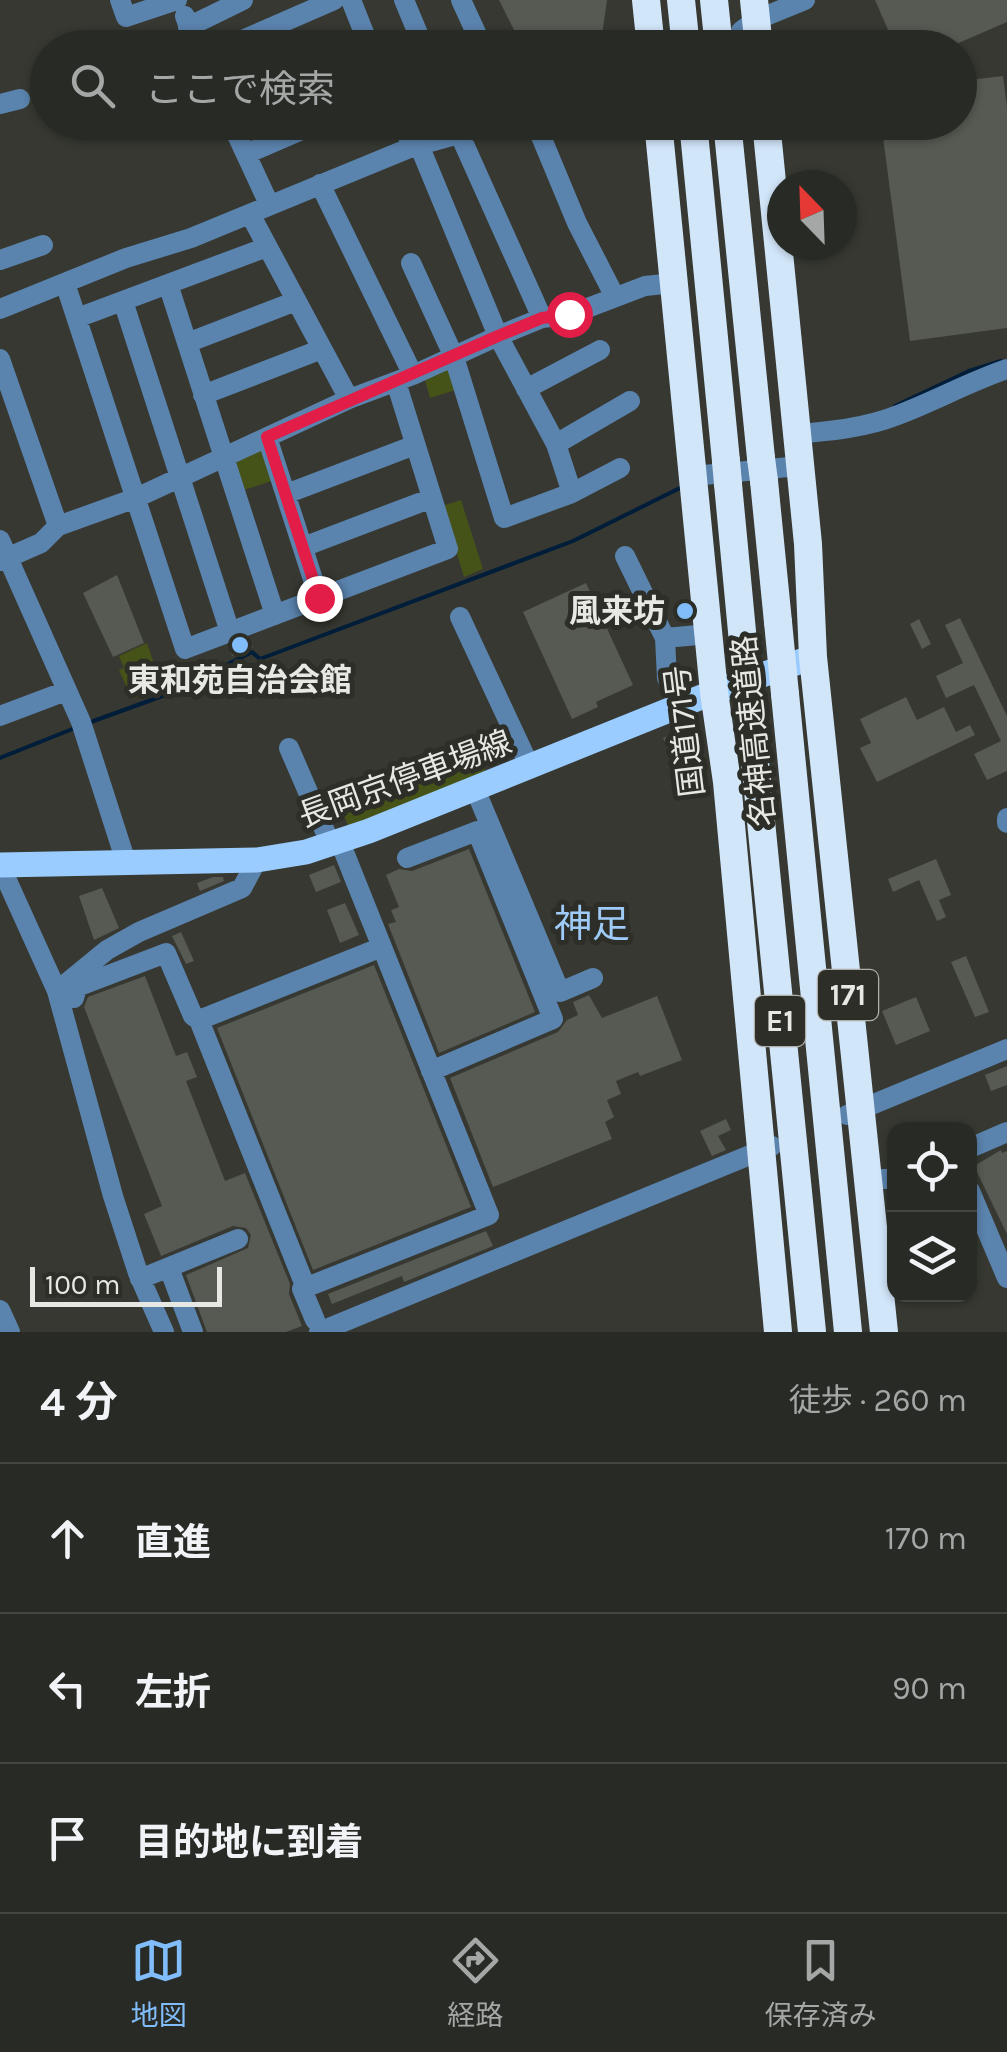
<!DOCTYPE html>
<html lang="ja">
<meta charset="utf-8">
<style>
:root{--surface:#282a25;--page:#30322d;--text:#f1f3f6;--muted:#a5a7a7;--line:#444642;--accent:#80bdfa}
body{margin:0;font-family:Karla,"Noto Sans JP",sans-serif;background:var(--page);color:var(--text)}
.controls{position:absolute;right:30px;bottom:30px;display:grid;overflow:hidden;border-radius:20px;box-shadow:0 2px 8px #0004}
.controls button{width:90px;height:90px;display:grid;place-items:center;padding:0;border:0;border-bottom:2px solid var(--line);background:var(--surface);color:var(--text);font:50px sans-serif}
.compass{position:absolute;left:767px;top:170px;width:90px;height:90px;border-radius:50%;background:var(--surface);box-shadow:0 2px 8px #0004;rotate:337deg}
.scale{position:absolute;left:30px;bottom:25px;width:192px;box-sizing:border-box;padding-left:10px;border:5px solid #e7e8e4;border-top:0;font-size:28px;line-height:35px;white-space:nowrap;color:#e7e8e4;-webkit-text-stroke:8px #2c2e27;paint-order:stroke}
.stop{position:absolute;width:30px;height:30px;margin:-22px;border:8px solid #e11d48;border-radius:50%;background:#fff}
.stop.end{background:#e11d48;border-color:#fff;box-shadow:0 2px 10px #0008}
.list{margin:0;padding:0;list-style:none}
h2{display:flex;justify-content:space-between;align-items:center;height:130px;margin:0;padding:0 40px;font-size:42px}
h2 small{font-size:32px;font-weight:400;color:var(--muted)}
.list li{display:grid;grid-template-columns:65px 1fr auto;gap:30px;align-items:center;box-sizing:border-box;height:150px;padding:0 40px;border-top:2px solid var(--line)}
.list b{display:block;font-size:38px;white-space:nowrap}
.list em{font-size:32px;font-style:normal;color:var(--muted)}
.icon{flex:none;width:55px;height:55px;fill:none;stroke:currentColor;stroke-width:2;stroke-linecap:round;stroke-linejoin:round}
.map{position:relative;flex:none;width:1007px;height:1332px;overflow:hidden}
.search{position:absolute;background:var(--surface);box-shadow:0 2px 8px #0004;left:30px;right:30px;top:30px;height:110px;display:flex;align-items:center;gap:25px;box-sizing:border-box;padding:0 35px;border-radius:55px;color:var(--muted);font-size:38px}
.sheet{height:580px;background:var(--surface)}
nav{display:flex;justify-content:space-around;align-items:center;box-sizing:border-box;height:140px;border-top:2px solid var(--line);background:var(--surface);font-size:28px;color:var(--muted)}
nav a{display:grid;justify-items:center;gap:5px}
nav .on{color:var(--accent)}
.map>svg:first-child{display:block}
.green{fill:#455218}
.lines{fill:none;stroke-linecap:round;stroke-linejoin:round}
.stream{stroke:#001d3a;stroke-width:4}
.building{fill:#575a52}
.path{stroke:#6c6e68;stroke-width:2.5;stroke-dasharray:2.5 8;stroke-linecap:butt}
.minor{stroke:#5a83ad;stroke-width:20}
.major{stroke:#9accff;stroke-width:25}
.highway{stroke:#d2e6fa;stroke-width:28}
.highway-bridge{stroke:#d2e6fa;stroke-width:28}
.route{stroke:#e11d48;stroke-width:12}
.poi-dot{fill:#80bdfa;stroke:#2c2e27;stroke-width:4}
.labels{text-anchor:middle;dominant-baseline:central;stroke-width:10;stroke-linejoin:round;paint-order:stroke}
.shield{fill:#2c2e27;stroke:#afb0ab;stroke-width:2.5}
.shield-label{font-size:30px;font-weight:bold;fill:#e7e8e4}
.poi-label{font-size:32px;font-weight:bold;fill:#e7e8e4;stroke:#2c2e27;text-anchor:end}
.street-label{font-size:32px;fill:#e7e8e4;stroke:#2c2e27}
.quarter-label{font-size:38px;fill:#9fcbf9;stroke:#2c2e27}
</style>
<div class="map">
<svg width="1007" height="1332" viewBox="0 0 1007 1332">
<rect width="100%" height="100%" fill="#363831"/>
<!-- green -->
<path class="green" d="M448,366L459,389L430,398L425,380Z
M262,446L278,479L241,491L234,459Z
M461,500L483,569L464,577L442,506Z
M147,643L162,688L132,699L119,670L124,668L119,656Z
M480,758L486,773L349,828L343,813Z"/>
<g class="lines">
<!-- stream -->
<path class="stream" d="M895,406L969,371L1001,361
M88,723L168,694L252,652L260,659L573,541L682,487
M0,758L75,728"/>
</g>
<!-- building -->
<path class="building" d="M499,0H607L602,35L576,48H523Z
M875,0H1007V22L947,48H896Z
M1003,76L1007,107V328L910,341L881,122H960V81Z
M117,575L144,643L113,657L83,593Z
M586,583L633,685L596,702L598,707L572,719L523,612Z
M960,618L1007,716V771L987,780L974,754L1001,741L974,685L946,698L936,676L963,663L945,625Z
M919,619L931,644L922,649L910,624Z
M250,639L253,647L232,656L229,647Z
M906,697L917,720L944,707L956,732L970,725L975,735L877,782L860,748L871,743L860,719Z
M693,725L698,747L673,759L663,738Z
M469,849L535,1012L439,1053L388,924L396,922L391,910L399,907L386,875L399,869L412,871Z
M936,859L951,895L939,900L946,917L937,921L919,880L893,892L888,879Z
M334,865L341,882L316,892L309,875Z
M213,877H223L224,881L200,891L197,883Z
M102,888L119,928L94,940L79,896Z
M345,903L359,935L340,943L327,910Z
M181,932L194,961L186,964L172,936Z
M966,956L989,1012L975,1017L951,962Z
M374,965L471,1207L313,1270L217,1028Z
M145,976L176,1056L187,1052L197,1077L186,1081L225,1181L245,1173L290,1284L289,1294L302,1326L286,1332H207L186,1275L248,1248L251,1235L246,1228L233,1226L161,1256L144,1214L162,1206L84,1007L88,997Z
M589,995L602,1018L657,996L682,1060L640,1076L638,1072L616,1081L621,1094L607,1100L614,1117L605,1122L612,1139L493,1187L450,1078L558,1032L567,1020L578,1015L573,1002Z
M916,997L930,1031L896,1045L882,1011Z
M1007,1066V1085L991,1091L985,1075Z
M726,1119L731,1130L718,1136L726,1150L712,1156L700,1131Z
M1001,1150L1002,1153L1007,1151V1234L974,1166Z
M486,1231L493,1246L404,1282L402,1276L332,1304L328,1294Z"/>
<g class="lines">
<!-- path -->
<path class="path" d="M35,95L48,90"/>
<!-- minor -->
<path class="minor" d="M120,0L126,17L177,0
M351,0L370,48
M404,0L424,48
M461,0L483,48
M185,16L196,48
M188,27L243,0
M741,31L756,20L805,0
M166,48L192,40
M224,48L334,0
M0,104L20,99
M231,122L269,204
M402,122L412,147
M535,122L577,223L615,297
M455,124L542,318
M419,145L498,336L556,444L572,493
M246,154L320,122
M320,184L413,375
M250,214L349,399
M0,260L43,245
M411,263L454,357L504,518L572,493L620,468
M65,283L185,649L448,549L396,382
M168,284L275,615
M123,301L230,632
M0,309L126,258L191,238L412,147L501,122
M77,318L267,247
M187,343L296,301
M0,359L58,526
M526,389L600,350
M203,395L322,349
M797,434C831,431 865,428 898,415C935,401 969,382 1007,369
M267,437L319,598
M556,444L630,401
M693,476L800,466
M286,494L415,445
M0,540L81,722L126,862
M303,547L432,498
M625,556L665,638L709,634
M0,561L41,543L58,526L136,498L349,399L413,375L498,336L542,318L569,315L645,286L674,283
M460,617L530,767
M665,638L667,678L679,707
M0,716L66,691
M289,748L331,845
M475,789L560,992L593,978
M1007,818V823
M407,858L477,831L553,1019L431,1071
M0,865L57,991L113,1196L138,1273L164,1332
M57,991L107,950L139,932L242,888L257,860
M74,998L77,987L166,953L193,1016L199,1020
M847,1115L1007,1049
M970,1148L1007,1132
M868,1179H894
M970,1191L1007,1278
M169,1268L193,1332
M140,1279L238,1239
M306,1288L199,1020L382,947
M0,1310L10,1332
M315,1320L302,1289L489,1215L340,842
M319,1332L772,1146"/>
<!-- major -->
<path class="major" d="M0,865L257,860L306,852L369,831L714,692L813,657"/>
<!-- highway -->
<path class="highway" d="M646,0L651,48
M681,0L686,48
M714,0L719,48
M754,0L759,48
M658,122L714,692L727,782L778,1332
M693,122L726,461
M727,122L761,458
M766,122L808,544L813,657L884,1332
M764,481L778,622
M728,484L743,642
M785,694L848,1332
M750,711L812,1332"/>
<!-- highway-bridge -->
<path class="highway-bridge" d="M761,458L764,481
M726,461L728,484
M778,622L785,694
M743,642L750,711"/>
</g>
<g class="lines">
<!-- route -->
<path class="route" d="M319,598L267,437L498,336L542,318L569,314"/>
</g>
<!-- markers -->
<g class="poi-dot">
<circle cx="685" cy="611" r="10"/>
<circle cx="240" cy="645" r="10"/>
</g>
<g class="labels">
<!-- shield labels -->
<g class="shield">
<rect x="818" y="970" width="60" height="50" rx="8"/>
<rect x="755" y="996" width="50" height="50" rx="8"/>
</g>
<g class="shield-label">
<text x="848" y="995">171</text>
<text x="780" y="1021">E1</text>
</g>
<!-- poi labels -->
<g class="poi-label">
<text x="665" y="611">風来坊</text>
<text x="240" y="680" text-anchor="middle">東和苑自治会館</text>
</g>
<!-- street labels -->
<g class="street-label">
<text transform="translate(685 731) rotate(-97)">国道171号</text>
<text transform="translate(754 731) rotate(-96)">名神高速道路</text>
<text transform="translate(405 779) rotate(-20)">長岡京停車場線</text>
</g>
<!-- quarter labels -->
<g class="quarter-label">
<text x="592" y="924">神足</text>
</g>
</g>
</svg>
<div class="controls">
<button><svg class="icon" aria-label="locate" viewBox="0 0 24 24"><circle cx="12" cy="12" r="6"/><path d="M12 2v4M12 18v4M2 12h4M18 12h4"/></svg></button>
<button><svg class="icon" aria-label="layers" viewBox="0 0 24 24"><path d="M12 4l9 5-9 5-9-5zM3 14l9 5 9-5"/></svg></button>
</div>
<svg class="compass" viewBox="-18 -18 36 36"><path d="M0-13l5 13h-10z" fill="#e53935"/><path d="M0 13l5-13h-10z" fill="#a5a7a7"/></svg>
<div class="scale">100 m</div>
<div class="stop" style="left:569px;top:314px"></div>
<div class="stop end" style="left:319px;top:598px"></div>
<div class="search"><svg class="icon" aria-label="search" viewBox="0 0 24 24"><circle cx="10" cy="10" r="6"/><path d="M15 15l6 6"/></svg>ここで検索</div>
</div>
<section class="sheet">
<h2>4 分<small>徒歩 · 260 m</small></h2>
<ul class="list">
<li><svg class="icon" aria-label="ahead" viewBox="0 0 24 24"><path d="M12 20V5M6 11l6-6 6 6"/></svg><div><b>直進</b></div><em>170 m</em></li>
<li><svg class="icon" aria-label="left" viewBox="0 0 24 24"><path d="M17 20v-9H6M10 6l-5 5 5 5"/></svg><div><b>左折</b></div><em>90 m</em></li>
<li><svg class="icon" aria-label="arrive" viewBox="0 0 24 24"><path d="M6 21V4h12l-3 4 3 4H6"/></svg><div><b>目的地に到着</b></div></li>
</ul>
</section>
<nav>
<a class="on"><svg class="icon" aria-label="map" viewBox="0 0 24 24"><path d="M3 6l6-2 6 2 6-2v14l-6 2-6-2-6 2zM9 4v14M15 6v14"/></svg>地図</a>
<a><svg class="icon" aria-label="directions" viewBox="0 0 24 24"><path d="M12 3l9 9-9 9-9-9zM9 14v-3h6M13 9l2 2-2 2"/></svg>経路</a>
<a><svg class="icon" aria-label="saved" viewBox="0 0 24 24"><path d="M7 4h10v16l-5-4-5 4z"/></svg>保存済み</a>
</nav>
